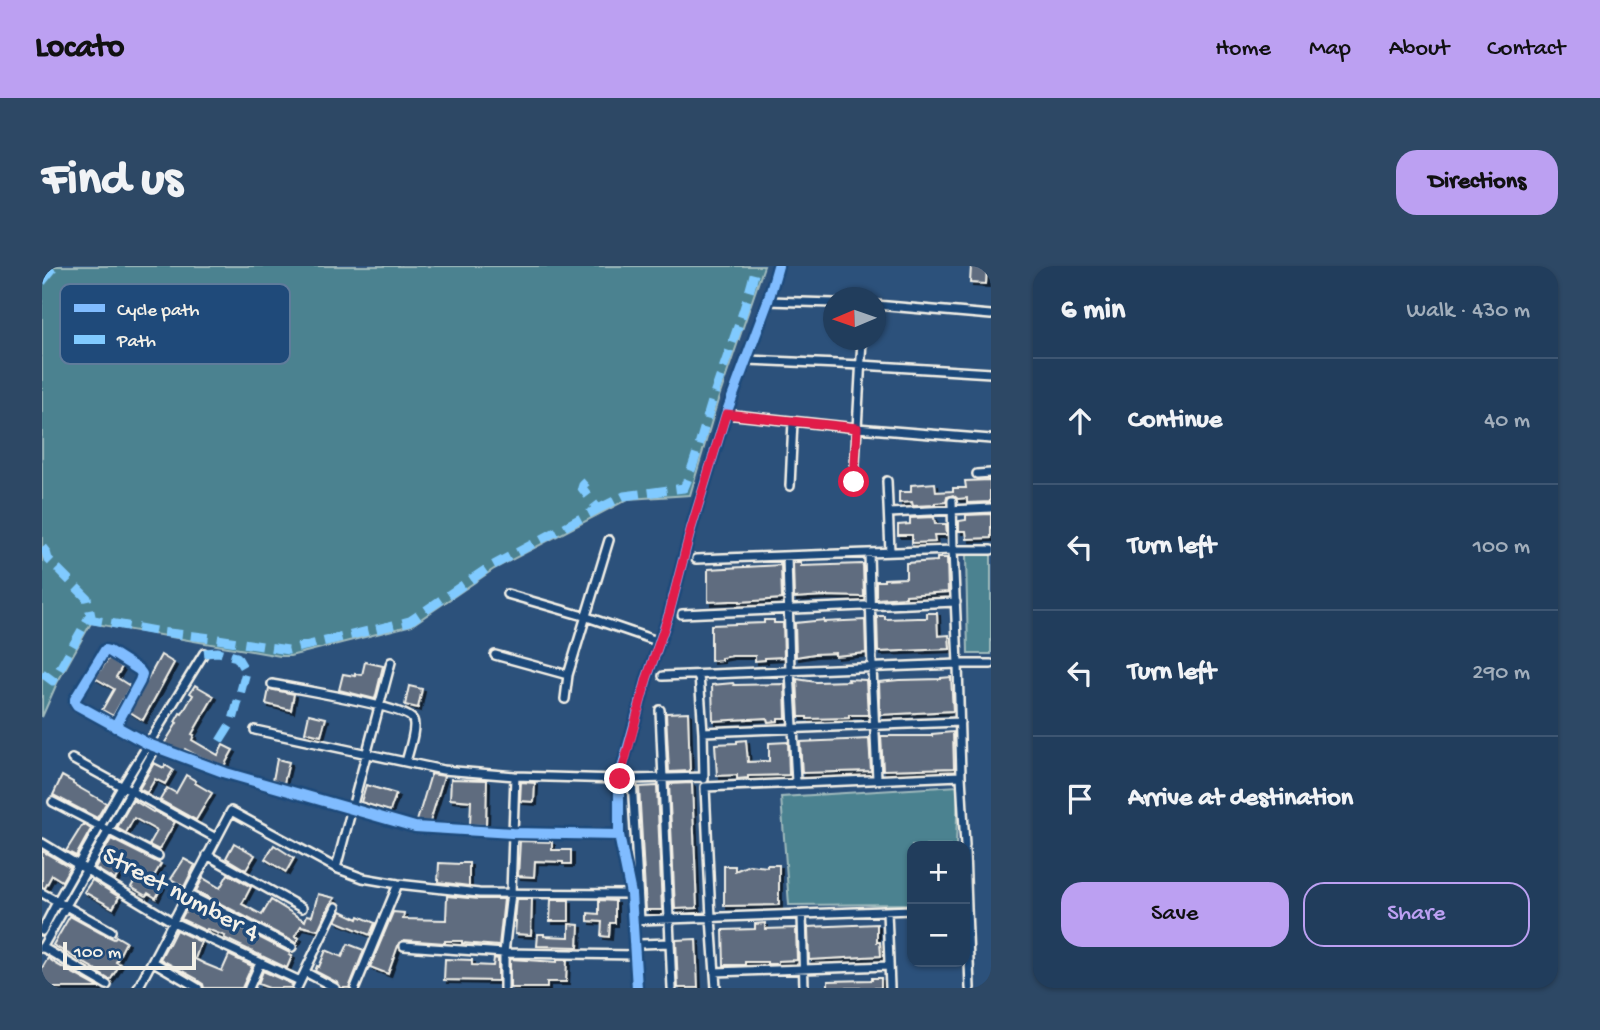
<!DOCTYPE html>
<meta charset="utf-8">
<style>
:root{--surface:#213d5c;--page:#2d4865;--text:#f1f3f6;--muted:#a2aebb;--line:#3e5672;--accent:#bca0f2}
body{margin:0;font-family:"Gochi Hand",sans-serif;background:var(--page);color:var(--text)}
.controls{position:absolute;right:21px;bottom:21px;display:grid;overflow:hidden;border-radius:14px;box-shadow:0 2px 5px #0004}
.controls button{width:63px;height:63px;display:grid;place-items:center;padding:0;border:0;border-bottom:2px solid var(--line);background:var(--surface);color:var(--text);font:35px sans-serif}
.compass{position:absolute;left:781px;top:21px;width:63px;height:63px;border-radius:50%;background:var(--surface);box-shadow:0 2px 5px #0004;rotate:268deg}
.scale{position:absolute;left:21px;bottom:18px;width:133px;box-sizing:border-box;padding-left:7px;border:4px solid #f4f1e8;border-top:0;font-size:19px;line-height:24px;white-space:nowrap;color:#f4f1e8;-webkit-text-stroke:5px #1f4a7a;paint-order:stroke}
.stop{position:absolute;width:21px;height:21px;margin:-16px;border:5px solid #e11d48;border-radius:50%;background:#fff}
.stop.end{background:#e11d48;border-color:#fff;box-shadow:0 2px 7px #0008}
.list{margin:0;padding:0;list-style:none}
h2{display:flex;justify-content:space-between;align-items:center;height:91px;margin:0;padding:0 28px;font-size:30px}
h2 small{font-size:23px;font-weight:400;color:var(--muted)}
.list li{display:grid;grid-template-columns:46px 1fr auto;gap:21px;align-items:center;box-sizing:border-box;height:126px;padding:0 28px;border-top:2px solid var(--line)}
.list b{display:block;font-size:26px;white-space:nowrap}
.list em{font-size:23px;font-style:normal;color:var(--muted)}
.actions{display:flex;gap:14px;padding:21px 28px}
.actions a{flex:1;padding:16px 0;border:2px solid var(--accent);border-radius:21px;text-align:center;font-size:24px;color:var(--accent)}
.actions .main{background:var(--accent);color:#111}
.icon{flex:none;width:38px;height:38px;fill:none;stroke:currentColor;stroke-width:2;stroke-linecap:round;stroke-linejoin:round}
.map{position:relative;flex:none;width:949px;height:722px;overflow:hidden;border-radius:21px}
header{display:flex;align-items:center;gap:42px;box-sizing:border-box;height:98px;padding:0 35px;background:var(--accent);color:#111}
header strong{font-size:33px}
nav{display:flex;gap:38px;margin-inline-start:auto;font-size:24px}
.intro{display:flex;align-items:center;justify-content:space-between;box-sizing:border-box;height:168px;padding:0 42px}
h1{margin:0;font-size:49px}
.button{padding:18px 32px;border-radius:21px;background:var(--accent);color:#111;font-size:24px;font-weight:700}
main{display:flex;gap:42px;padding:0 42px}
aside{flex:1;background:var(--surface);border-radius:21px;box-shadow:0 2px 5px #0004}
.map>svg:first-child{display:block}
.green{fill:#4c8290;stroke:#a0babc;stroke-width:2}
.building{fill:#5f6c7f;stroke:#f4f1e8;stroke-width:2;filter:url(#shadow)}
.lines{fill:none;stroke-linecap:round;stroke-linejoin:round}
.minor-casing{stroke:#f4f1e8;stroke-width:12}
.minor{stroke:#1f4a7a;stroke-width:7}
.quiet{stroke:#80caff;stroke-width:9;stroke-dasharray:18 9;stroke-linecap:butt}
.cycleway-casing{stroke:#1f4a7a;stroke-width:15}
.cycleway{stroke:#80bcff;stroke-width:10}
.route{stroke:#e11d48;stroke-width:9}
.labels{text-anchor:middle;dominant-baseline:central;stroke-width:7;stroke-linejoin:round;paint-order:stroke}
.street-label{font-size:26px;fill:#f4f1e8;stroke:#1f4a7a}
.key{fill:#1f4a7a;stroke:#5f7c9b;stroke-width:2}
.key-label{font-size:19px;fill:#f4f1e8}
</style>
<header>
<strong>Locato</strong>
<nav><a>Home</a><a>Map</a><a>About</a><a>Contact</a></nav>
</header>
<div class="intro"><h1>Find us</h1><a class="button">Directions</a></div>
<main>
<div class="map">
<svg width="949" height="722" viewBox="0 0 949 722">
<defs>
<filter id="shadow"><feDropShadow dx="3" dy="3" stdDeviation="0" flood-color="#0009"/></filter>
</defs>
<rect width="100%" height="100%" fill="#2c517b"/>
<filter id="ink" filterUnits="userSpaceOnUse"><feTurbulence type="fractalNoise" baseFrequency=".0143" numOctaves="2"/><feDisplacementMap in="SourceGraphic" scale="14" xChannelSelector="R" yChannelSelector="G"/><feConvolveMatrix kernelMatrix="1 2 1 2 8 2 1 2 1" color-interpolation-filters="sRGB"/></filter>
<g filter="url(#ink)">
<!-- green -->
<path class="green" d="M0,0H722L676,134L648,229L586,233L452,303L370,359L248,390H238L49,357L15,417L0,451Z
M949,288V388H926L924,289Z
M916,520L914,580H870V638L747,639L739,531Z"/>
<!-- building -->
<path class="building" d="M929,0H945L944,18L928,17Z
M948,214V236L925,237V232L916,233L911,229L905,231L904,236L893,237V239L871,240L870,236L857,237V226H869V219L893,217L894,226L911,225V222H924L923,215Z
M949,248V272L925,273L924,265H917V255L924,254V249Z
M892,251L893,258H904L905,269H892L893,276L870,277V269H856V259L868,258V252Z
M895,292H905L906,326L864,329V331L834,333V315H842V313L864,312V297L895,295Z
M751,297H759V300L821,298L822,331L782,330L752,332Z
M739,299L740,333L698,336V335H688L666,336V303Z
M885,347H895L896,370L907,369L908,383L836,386L835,350H843V353L876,352H885Z
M722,354H732V357H741L742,391L723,392V394L713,395V390H690L679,392V394L669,395V359L722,357Z
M782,354V356L823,354L824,387L793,390V387L772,388L754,391L753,357Z
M119,389L132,397L101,454L88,446Z
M67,392L80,401L74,411L88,420L71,450L60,444L72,423L53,412Z
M323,396L341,400L333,433L297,424L301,408L313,410V408L320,409Z
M909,411L911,445L838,449L837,416L857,414L899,413V412Z
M755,413L774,416L807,415L806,413L824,414L826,449H807V452L765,453V451H757Z
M691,417L692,419L743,418L744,452H736V455L726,456L725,452L671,455L670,419Z
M153,419L172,430L150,468L152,469L150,474L176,489L181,479L191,484L182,500L154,489L143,483L142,485L122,478L135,457L133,456L138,447L140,448L151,429L148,427Z
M367,420L380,423L376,442L363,439Z
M227,423L252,428L249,444L224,438Z
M646,446L648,505L627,506L624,447Z
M267,448L284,452L279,470L263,466Z
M911,466L912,502L841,504L839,470H890V468Z
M827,473L829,505L760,507L758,476Z
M704,474L706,496L727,495V477L746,476L747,509L706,510V512L695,513V509L675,510L673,478L695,477V475Z
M235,493L247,496L242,517L231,514Z
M112,497L122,502L123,499L131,504L123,518L113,513L105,527L97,523Z
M389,508L402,510L388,556L375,555Z
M144,509L154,515L153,517L170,527L154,554L118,534L125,522L134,527Z
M20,510L31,516V518L64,537L55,552L11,529Z
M409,513L445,514L444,559L428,558L429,535L408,533Z
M479,516L493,517L492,536L478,535Z
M649,517L650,518L655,642L633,643L627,518Z
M324,519L354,528L348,545L319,536Z
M615,520L620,644H604L597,521Z
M91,534L111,546L112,545L133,556L117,584L107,579L115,565L92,552L84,567L75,562Z
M41,558L49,563L34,590L24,585Z
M69,573L119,598L110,614L120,620L114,632L106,627L104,630L89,621L98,606L82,597L73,614L53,602Z
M478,575L510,576V584H529V598H521V596L493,595L492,611L476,610Z
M192,577L213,589L204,604L184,592Z
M232,579L252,592L244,606L223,593Z
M0,585L28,601L20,615L10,609L3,622L0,621Z
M142,593L153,599L142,621L129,613Z
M397,597L418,598V597H427V620L396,616Z
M707,599L725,601V599H737V639L682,640V600H693V605Z
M186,608L209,621L200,638L220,649L229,634L263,655L265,649L270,650L276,628L293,632L288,638L276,664L259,660L253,670L257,672L254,677L154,625L161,612L178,622Z
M50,614L77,631L71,642L42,626Z
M405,630L437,633H462L457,680L420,677V675H403V677L362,674L357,677L346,708L328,701L351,646L362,647L361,653L404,654Z
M474,633H490L489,669L473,668L474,655H472Z
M509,634H527V655H508Z
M557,634L573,635V657H568L567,671L559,670L560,656L546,655V647L557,648Z
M147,638L167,646L248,687L247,689L250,690L245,702L182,672L183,670L165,663L164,665L139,653Z
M299,645L316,653L317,650L333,657L328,669L294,655Z
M28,650L59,667L72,673L74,670L84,676L74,696L78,698L69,713L68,714L55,706L56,705L11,679Z
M723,657V663L754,662L755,694L736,695V698H725V696H703V699H682L681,664L713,663V658Z
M527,658L537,659L536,681L495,680L496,668H502V670L527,671Z
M835,658V676H838L839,690L767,694L766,661Z
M134,664L159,676L153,693L163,698L180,705L187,689L210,700L200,722H162L161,718L155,714V713L118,693L126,678H127Z
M654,673L656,722H636L634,674Z
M306,678L322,684L307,722H299L296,717L273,705L275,700L277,701L284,684L300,691Z
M6,692L14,698L58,722H0V702Z
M452,692L456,693V715L402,714L403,693L430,694V699L451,700Z
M468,693L515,696V694H525L524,716H505V722H468Z
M221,705L250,718L249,722H227L216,718Z
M830,712H839V722H786V715L830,714Z"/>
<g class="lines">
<!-- minor casing -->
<g class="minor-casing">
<path id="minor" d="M726,35L792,37
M834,39L949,49
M705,94L819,99L949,107
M684,148L815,162L949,173
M935,208L949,207
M845,215L848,286
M812,216L820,74
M748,220L751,155
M847,247L949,242
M949,284H911L916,398H949
M827,287L830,401L835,513
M745,290L748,405L754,516
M654,293L911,284L910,235
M465,328L545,351L618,376
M640,348L914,336
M453,389L526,409
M657,409L661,466
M621,410L916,398L919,510
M230,418C250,422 366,441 371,454C375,462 366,487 364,496
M523,433L526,409L567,274
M618,444L630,722
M73,461L98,415L100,408L97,404L67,385L63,384L33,433V436L35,439L106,478L184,507L373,561L470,567L577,569
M213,464L401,504L473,510L577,513
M30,493L174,572
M662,511L590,513L598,654L870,644
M662,513L661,466L918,456
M11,536L116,590
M0,577L131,656L258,715
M923,585L925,642H923
M165,589L260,642
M294,602L349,396
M0,627L69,665
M145,628L250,681
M925,642L928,722
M845,645L848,722
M760,648L762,722
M0,665L15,636L80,521L162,387
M598,678L628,677
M362,680L462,687L593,689
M0,681L65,719
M0,682L114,481
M110,695L156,722
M263,706L293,722
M673,706L847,700
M96,722L189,545L294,602L321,612L356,618L437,627L589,628
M207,722L218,697
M255,722L294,641
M313,722L356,618
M462,722V687L469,627L473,510
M595,722L589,628L577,569V513L605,412L627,348L649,263L684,148L726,35L736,0
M674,722L669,652L663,521L919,510L923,580"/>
</g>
<!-- minor -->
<use href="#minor" class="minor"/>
<!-- quiet -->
<path class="quiet" d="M0,16L13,0
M556,243L582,230L642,222C655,192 662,160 672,129C686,86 704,44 714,0
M0,281L4,286L6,293L45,332L49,350L46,353
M162,387L176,386L195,391L204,406L191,454L178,475
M0,407L11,415L46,353L119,366L169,372L246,384L368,355L446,302L556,243L540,222L541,219L550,211"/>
<!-- cycleway casing -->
<g class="cycleway-casing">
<path id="cycleway" d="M73,461L98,415L100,408L97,404L67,385L63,384L33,433V436L35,439L106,478L184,507L373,561L470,567L577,569
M595,722L589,628L577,569V513L605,412L627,348L649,263L684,148L726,35L736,0"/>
</g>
<!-- cycleway -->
<use href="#cycleway" class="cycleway"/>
</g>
</g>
<g class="lines" filter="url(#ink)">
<!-- route -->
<path class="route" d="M578,513L605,412L627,348L649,263L684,148L815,162L812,216"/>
</g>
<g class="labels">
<!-- street labels -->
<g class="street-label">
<text transform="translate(138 630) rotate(28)">Street number 4</text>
</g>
</g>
<!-- legend -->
<rect x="18" y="18" width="230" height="80" rx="10" class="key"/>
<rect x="32" y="38" width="31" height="8" fill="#80bcff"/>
<rect x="32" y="69" width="31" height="9" fill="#80caff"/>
<g class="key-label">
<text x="75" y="49">Cycle path</text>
<text x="75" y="80">Path</text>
</g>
</svg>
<div class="controls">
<button>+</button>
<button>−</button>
</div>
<svg class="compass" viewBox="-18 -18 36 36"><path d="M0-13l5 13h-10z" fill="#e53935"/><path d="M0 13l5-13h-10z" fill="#a2aebb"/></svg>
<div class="scale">100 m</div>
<div class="stop" style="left:812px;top:216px"></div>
<div class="stop end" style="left:578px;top:513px"></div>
</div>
<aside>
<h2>6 min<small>Walk · 430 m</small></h2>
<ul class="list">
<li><svg class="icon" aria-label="ahead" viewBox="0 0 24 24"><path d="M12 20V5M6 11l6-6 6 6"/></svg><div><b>Continue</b></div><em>40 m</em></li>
<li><svg class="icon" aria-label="left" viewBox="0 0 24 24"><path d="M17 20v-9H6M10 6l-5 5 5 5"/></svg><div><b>Turn left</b></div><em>100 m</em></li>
<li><svg class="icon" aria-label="left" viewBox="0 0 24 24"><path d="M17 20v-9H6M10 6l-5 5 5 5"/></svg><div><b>Turn left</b></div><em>290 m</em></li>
<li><svg class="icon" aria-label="arrive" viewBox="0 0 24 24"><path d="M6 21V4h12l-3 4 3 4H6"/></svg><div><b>Arrive at destination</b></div></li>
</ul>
<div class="actions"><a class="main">Save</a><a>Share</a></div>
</aside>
</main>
